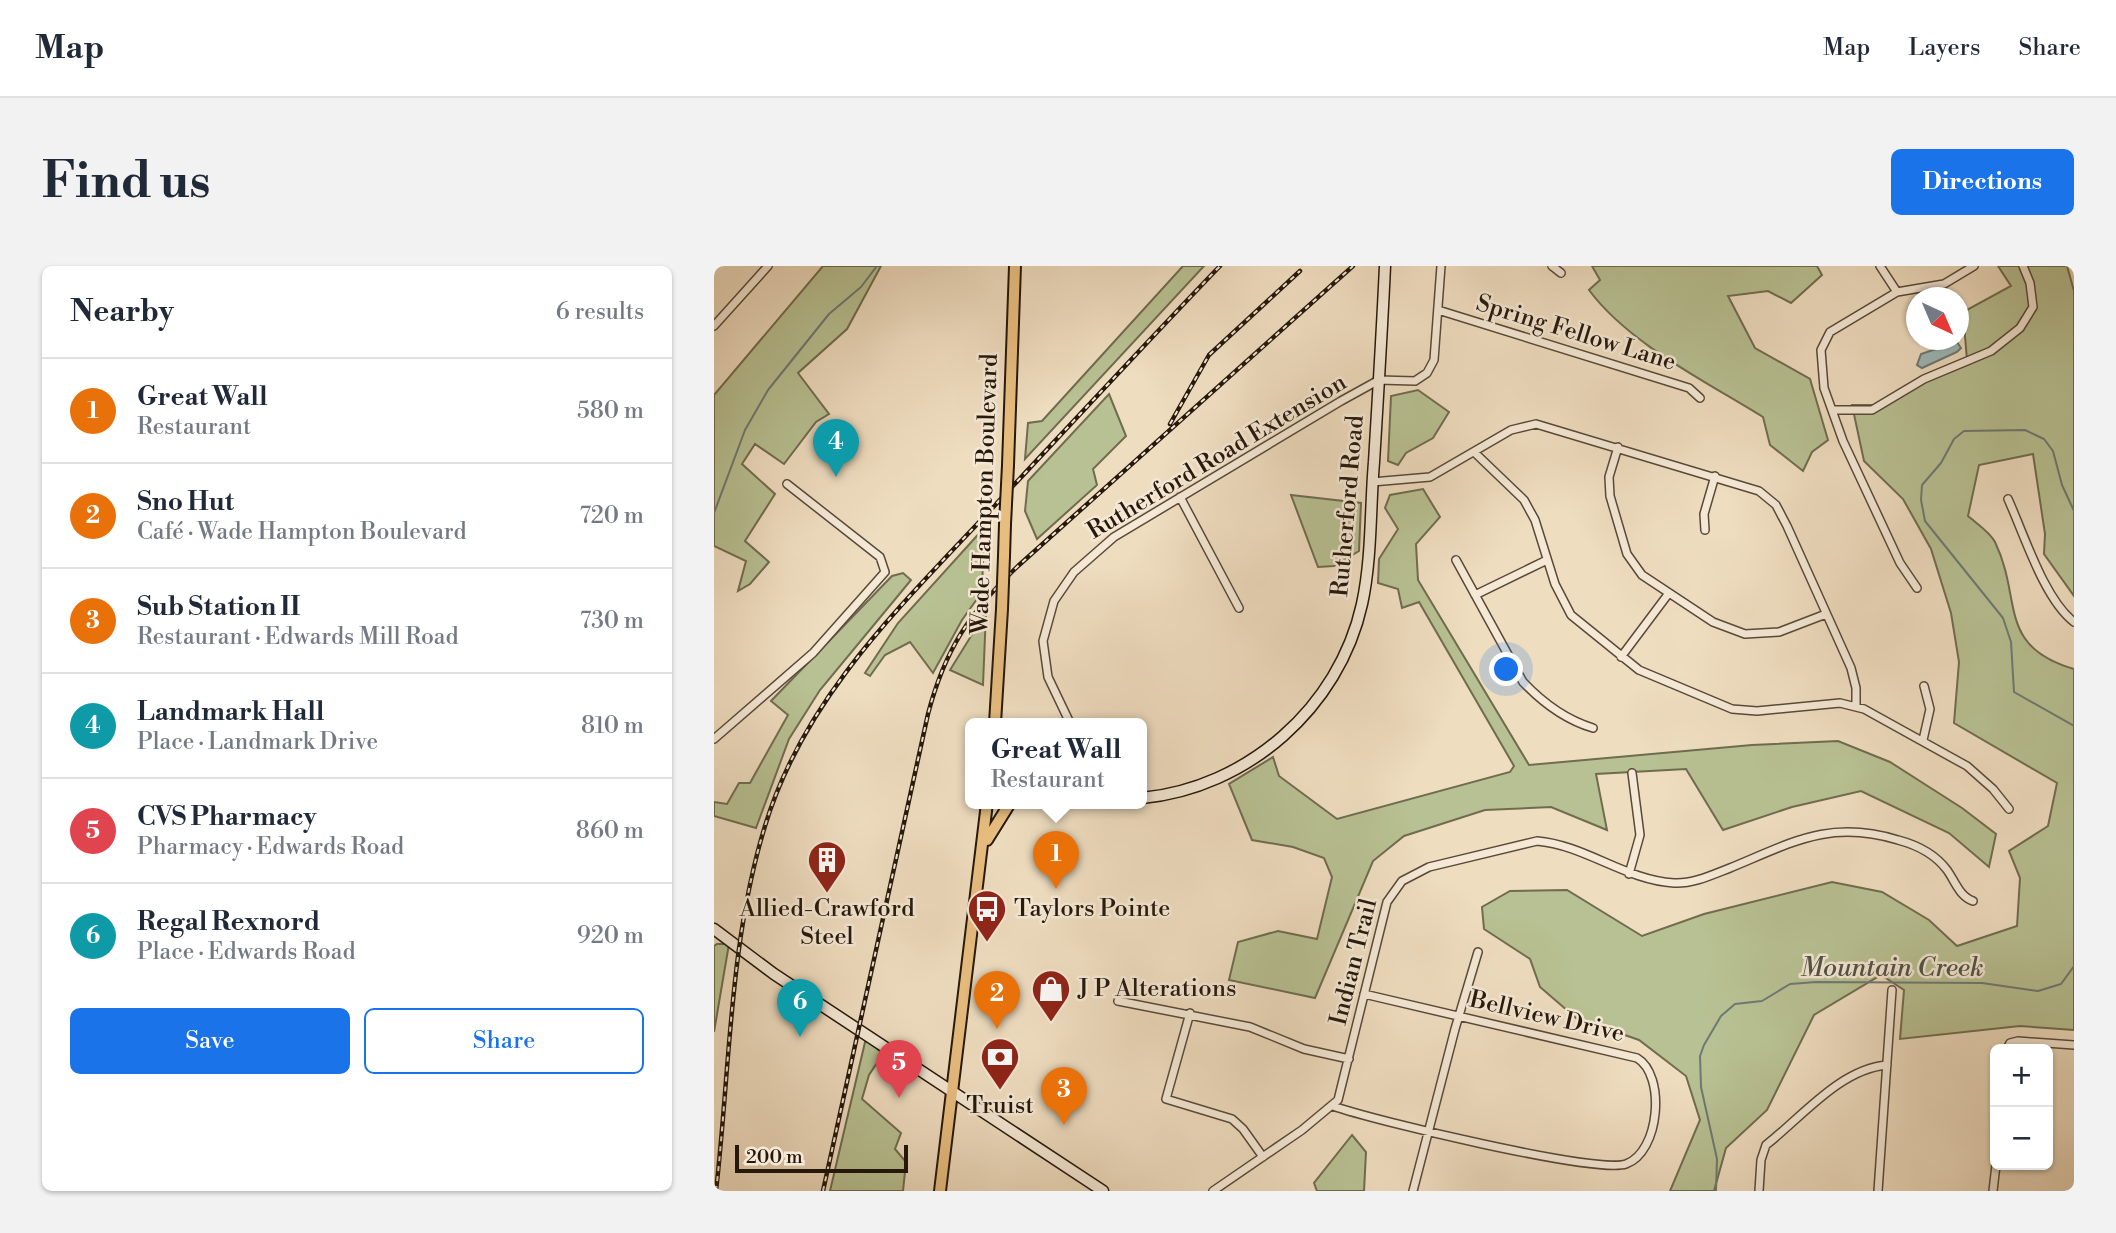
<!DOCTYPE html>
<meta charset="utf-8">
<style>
:root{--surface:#fff;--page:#f2f2f3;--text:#1f2937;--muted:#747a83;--line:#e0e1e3;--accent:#1a73e8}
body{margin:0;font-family:"Libre Bodoni",serif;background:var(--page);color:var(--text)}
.controls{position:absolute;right:21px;bottom:21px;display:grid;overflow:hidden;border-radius:10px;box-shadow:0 2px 5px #0004}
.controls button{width:63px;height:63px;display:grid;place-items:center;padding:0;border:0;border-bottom:2px solid var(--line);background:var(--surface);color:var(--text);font:35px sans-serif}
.compass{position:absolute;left:1192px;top:21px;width:63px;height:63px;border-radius:50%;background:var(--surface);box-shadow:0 2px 5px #0004;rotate:136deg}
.scale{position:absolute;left:21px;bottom:18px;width:173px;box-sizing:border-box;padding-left:7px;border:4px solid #26180b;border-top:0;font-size:19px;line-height:24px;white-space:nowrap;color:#26180b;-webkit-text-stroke:5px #f5e9d6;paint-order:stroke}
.you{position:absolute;left:793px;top:404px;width:24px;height:24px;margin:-18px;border:5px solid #fff;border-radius:50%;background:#1a73e8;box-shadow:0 0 0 10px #1a73e833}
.badge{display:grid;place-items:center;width:46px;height:46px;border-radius:50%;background:var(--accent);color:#fff;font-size:23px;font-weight:700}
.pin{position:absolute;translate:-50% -58px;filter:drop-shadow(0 2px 4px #0008)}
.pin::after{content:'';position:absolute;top:37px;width:24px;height:21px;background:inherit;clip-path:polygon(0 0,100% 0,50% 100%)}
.popup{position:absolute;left:251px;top:452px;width:182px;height:91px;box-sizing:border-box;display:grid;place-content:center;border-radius:10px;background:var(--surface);filter:drop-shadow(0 2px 5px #0005);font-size:23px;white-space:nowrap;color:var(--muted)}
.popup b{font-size:26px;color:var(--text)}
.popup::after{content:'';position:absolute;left:50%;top:100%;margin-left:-14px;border:14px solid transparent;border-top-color:var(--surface)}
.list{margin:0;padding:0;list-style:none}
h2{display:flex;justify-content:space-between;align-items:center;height:91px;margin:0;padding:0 28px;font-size:30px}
h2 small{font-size:23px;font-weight:400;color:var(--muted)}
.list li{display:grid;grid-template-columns:46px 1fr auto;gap:21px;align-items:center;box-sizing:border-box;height:105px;padding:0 28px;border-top:2px solid var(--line)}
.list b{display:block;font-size:26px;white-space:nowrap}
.list p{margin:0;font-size:23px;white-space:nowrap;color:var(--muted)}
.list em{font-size:23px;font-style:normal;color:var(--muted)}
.actions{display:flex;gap:14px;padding:21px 28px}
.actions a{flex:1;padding:16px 0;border:2px solid var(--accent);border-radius:10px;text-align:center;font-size:24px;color:var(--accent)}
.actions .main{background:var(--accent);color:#fff}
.map{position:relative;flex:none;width:1360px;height:925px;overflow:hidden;border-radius:10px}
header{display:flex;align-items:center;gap:42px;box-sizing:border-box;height:98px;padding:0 35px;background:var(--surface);border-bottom:2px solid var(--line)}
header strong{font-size:33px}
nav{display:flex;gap:38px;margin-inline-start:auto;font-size:24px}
.intro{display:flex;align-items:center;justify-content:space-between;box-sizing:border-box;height:168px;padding:0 42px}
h1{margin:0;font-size:49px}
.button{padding:18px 32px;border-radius:10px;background:var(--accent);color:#fff;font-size:24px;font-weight:700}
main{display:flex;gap:42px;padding:0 42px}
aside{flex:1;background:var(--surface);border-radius:10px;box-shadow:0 2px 5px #0004}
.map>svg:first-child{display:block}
.green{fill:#b8c193;stroke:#6f6c4f;stroke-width:2}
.water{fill:#9cbaba;stroke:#6d7974;stroke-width:2}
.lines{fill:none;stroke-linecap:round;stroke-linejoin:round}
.stream{stroke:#6d7974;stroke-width:2}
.street-casing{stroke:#584938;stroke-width:10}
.secondary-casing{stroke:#26180b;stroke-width:13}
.primary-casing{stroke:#26180b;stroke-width:14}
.street{stroke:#f5e9d6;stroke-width:7}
.secondary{stroke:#f5e9d6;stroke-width:10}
.primary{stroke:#e8be80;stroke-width:10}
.rail-casing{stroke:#26180b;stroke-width:4.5}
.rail{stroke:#f5e9d6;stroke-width:2;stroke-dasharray:5;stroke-linecap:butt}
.primary-bridge-casing{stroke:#26180b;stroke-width:14;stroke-linecap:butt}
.primary-bridge{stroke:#e8be80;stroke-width:10}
.labels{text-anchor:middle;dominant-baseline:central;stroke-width:5;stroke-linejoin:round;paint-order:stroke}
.street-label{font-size:24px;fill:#26180b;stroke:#f5e9d6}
.poi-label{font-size:24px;fill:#26180b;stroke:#f5e9d6}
.water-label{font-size:26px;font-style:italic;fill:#4f5148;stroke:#f5e9d6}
</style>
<header>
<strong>Map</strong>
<nav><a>Map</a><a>Layers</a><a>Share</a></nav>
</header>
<div class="intro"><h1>Find us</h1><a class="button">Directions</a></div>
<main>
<aside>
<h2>Nearby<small>6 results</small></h2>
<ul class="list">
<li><span class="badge" style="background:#e8710a">1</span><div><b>Great Wall</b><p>Restaurant</p></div><em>580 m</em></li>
<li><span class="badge" style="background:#e8710a">2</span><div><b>Sno Hut</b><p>Café · Wade Hampton Boulevard</p></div><em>720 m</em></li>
<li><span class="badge" style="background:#e8710a">3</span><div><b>Sub Station II</b><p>Restaurant · Edwards Mill Road</p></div><em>730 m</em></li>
<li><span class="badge" style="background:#0f9aa8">4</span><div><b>Landmark Hall</b><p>Place · Landmark Drive</p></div><em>810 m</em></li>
<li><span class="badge" style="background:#e0444e">5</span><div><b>CVS Pharmacy</b><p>Pharmacy · Edwards Road</p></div><em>860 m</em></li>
<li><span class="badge" style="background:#0f9aa8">6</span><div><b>Regal Rexnord</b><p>Place · Edwards Road</p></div><em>920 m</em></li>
</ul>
<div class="actions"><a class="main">Save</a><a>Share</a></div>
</aside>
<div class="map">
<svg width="1360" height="925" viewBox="0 0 1360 925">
<rect width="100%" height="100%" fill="#efddc0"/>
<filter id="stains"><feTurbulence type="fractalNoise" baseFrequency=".00286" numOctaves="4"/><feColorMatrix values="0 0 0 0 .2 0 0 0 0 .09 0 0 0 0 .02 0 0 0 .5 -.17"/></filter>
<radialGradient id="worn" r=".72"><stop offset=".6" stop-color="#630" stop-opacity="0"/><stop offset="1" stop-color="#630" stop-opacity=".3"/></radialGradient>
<!-- green -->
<path class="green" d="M109,0H167L133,63L84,107L115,148L102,156L70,198L41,178L28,198L61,228L31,275L55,296L36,318L24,325L32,295L0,280V129Z
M469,0H490L311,193L314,157L328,155Z
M878,0H1103L1108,9L1077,37L1054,25L1014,30L1041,82L1096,113L1114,174L1098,186L1089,205L1056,179L1049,151C993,116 915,78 875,24L886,14Z
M1284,0H1353L1360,25V330L1330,288L1331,268L1319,188L1265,199L1254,250C1262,257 1276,266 1281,276C1309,334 1282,380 1360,403V764L1306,760L1186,773L1190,724L1167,709L1100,749L1053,844L1012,882L1000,925H956L986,854L972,810L925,774L862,752L826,721L816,693L770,663L768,641L796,625L853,624L928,670L990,648L1118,616L1168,626L1215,654L1243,680L1303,660L1306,612L1295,585L1334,560L1343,517L1240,457L1245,396L1237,347L1217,283L1189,233L1150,195L1138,139H1168L1253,94L1249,46L1297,20Z
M704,124L735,146L719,172L692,187L684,199L674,195L677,130Z
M395,128L412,170L379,203L383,219L323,273L311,245L314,215Z
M709,223L726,251L702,278L704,314L815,499L1038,479L1124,475L1176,496L1248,542L1282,568L1275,601L1235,567L1147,525L1078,541L1009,564L972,503L882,508L893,564L837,541L771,544L690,570L659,595L601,732L515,714L524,676L564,665L603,673L618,611L610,592L579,581L538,574L515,518L559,491L565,510L623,553L796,506L800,500L705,336L688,342L684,323L664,317L665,293L684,263L671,242L676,229Z
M577,229L647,237L645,285L620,300L604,301Z
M270,262L268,326L248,354L219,407L196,376L171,389L156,410L151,407L184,357Z
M189,307L197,314L106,424L75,473L42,562L0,550V536L13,538L25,517H36L74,449L57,435L178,310Z
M272,346L269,419L236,404Z
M3,678H15L0,766V680Z
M152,772L169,788L155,809L148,833L187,867L181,883L192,896L189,925H116Z
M638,869L652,886L650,925H603L600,917Z"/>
<!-- water -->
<path class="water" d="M1243,76L1247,82L1243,86L1208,102L1203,99L1207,88Z"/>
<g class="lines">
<!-- stream -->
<path class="stream" d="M1360,245L1348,219L1339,185L1330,173L1311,164L1250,165L1240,173L1227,197L1208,219L1207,234L1211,255L1289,352L1297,376L1300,426L1360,460
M0,247L31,164L54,124L115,48L147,21L163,0
M1002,925L1003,893L987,821L986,790L990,779L1007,750L1021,738L1048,735L1076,718L1102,716L1268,717L1324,725L1347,718L1360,700"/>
<!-- street casing -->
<g class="street-casing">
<path id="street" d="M838,0L847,7
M1166,0L1183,26
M724,44L975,122L986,132
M0,60L54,0
M1118,144H1158L1210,113L1277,85L1306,62L1319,41L1316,17L1309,0
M904,181L895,211L896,230L913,288L928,309L999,356L1031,368L1065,366L1112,348
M760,186L810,234L821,254L841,318L857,349L925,404L1018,443L1043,445L1126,437L1150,443L1253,500L1279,523L1295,543
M658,216L716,211L797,164L822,158L1045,225L1062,239L1073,260L1137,402L1142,422V440
M466,231L525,342
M1294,233C1310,268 1330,333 1360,356
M991,264L990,248L1001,210
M742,294L809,416C828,436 852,454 879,462
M1203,322L1186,297L1129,175L1110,122L1107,84L1116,66L1183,26L1230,18L1260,0
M761,329L833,294
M907,391L955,327
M356,457L334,411L329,375L340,335L360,306L400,271L627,135L665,114L701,115L713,107L720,94L727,0
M0,473L99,387L171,306L166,291L73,218
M1209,474L1216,443L1210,420
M915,608L926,569L918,507
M404,735L536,761L590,783L635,793
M476,747L452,833L518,853L529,863L549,891
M1293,783L1296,777L1304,775L1360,779
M619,840C658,854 882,908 912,898C946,886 952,809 923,792L650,728
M499,925L588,864L624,834L673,636L688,615L715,601L823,575C871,579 911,614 960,617C979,618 998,609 1016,602C1077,577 1115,553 1184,574C1203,579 1221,588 1233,604C1241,615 1245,630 1259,635
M699,925L741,763L764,686
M1045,925L1047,894L1052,879C1088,851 1126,803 1173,799
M1164,925L1178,724
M1279,925L1282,899"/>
</g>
<!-- secondary casing -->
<g class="secondary-casing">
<path id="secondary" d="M428,532C533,522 625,442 648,338C658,292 656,243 660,196C664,131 668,65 671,0
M0,663L60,708L389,925"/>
</g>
<!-- primary casing -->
<g class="primary-casing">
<path id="primary" d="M294,199L301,0
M290,290L291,258
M281,457L288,343
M273,574L296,537
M226,925L273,537"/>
</g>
<!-- street -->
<use href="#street" class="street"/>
<!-- secondary -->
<use href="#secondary" class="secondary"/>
<!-- primary -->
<use href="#primary" class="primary"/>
<!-- rail casing -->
<g class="rail-casing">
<path id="rail" d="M456,158L495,89L586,5
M2,925C16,804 15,677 51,560C91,428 192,335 283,237C357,158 431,78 506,0
M109,925L214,448C231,383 256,346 304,300L639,0"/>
</g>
<!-- rail -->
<use href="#rail" class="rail"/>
<!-- primary-bridge casing -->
<g class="primary-bridge-casing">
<path id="primary-bridge" d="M291,258L294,199
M288,343L290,290"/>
</g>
<!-- primary-bridge -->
<use href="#primary-bridge" class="primary-bridge"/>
</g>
<!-- icons -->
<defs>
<g id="building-pin" transform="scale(2.0125)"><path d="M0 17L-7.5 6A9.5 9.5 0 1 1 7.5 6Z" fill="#8f2418" stroke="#f5e9d6"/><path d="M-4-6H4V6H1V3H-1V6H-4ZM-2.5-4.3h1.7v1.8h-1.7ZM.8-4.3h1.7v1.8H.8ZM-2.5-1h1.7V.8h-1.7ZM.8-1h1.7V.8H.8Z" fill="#fff"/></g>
<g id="bus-pin" transform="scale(2.0125)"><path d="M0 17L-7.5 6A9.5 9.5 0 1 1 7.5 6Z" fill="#8f2418" stroke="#f5e9d6"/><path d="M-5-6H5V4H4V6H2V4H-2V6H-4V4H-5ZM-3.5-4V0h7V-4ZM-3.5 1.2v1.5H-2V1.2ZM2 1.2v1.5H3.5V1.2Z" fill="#fff"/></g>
<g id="shop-pin" transform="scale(2.0125)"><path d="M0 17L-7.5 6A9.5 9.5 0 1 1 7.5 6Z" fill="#8f2418" stroke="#f5e9d6"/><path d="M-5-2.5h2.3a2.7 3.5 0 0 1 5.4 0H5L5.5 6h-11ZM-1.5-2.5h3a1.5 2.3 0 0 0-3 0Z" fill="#fff"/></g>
<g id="bank-pin" transform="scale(2.0125)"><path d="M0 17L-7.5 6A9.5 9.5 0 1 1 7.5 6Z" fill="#8f2418" stroke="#f5e9d6"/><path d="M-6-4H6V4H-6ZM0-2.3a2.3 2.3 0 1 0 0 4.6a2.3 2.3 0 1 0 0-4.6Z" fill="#fff"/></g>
</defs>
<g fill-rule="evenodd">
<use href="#building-pin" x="113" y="594"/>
<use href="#bus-pin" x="273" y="643"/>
<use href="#shop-pin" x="337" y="723"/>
<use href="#bank-pin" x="286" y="791"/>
</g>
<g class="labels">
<!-- street labels -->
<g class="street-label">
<text transform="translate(862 67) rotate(17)">Spring Fellow Lane</text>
<text transform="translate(503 191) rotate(-31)">Rutherford Road Extension</text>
<text transform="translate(271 228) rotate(-88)">Wade Hampton Boulevard</text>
<text transform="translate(634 240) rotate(-85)">Rutherford Road</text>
<text transform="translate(640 696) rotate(-76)">Indian Trail</text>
<text transform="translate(833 751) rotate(13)">Bellview Drive</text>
</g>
<!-- poi labels -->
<g class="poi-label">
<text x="113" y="643">Allied-Crawford<tspan x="113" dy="28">Steel</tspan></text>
<text x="300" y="643" text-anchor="start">Taylors Pointe</text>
<text x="364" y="723" text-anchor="start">J P Alterations</text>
<text x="286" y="840">Truist</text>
</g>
<!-- water labels -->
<g class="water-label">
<text x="1178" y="702">Mountain Creek</text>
</g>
</g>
<rect width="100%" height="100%" filter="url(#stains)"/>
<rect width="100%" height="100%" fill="url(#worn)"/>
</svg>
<div class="controls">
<button>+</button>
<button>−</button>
</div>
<svg class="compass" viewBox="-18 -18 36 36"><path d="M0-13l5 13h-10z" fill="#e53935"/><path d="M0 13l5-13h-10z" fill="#747a83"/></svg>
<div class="scale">200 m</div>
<div class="you"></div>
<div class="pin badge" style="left:342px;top:623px;background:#e8710a">1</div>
<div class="popup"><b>Great Wall</b>Restaurant</div>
<div class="pin badge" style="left:283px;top:763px;background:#e8710a">2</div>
<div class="pin badge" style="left:350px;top:859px;background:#e8710a">3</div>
<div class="pin badge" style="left:122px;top:211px;background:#0f9aa8">4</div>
<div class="pin badge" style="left:185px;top:832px;background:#e0444e">5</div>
<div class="pin badge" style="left:86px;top:771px;background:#0f9aa8">6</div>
</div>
</main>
